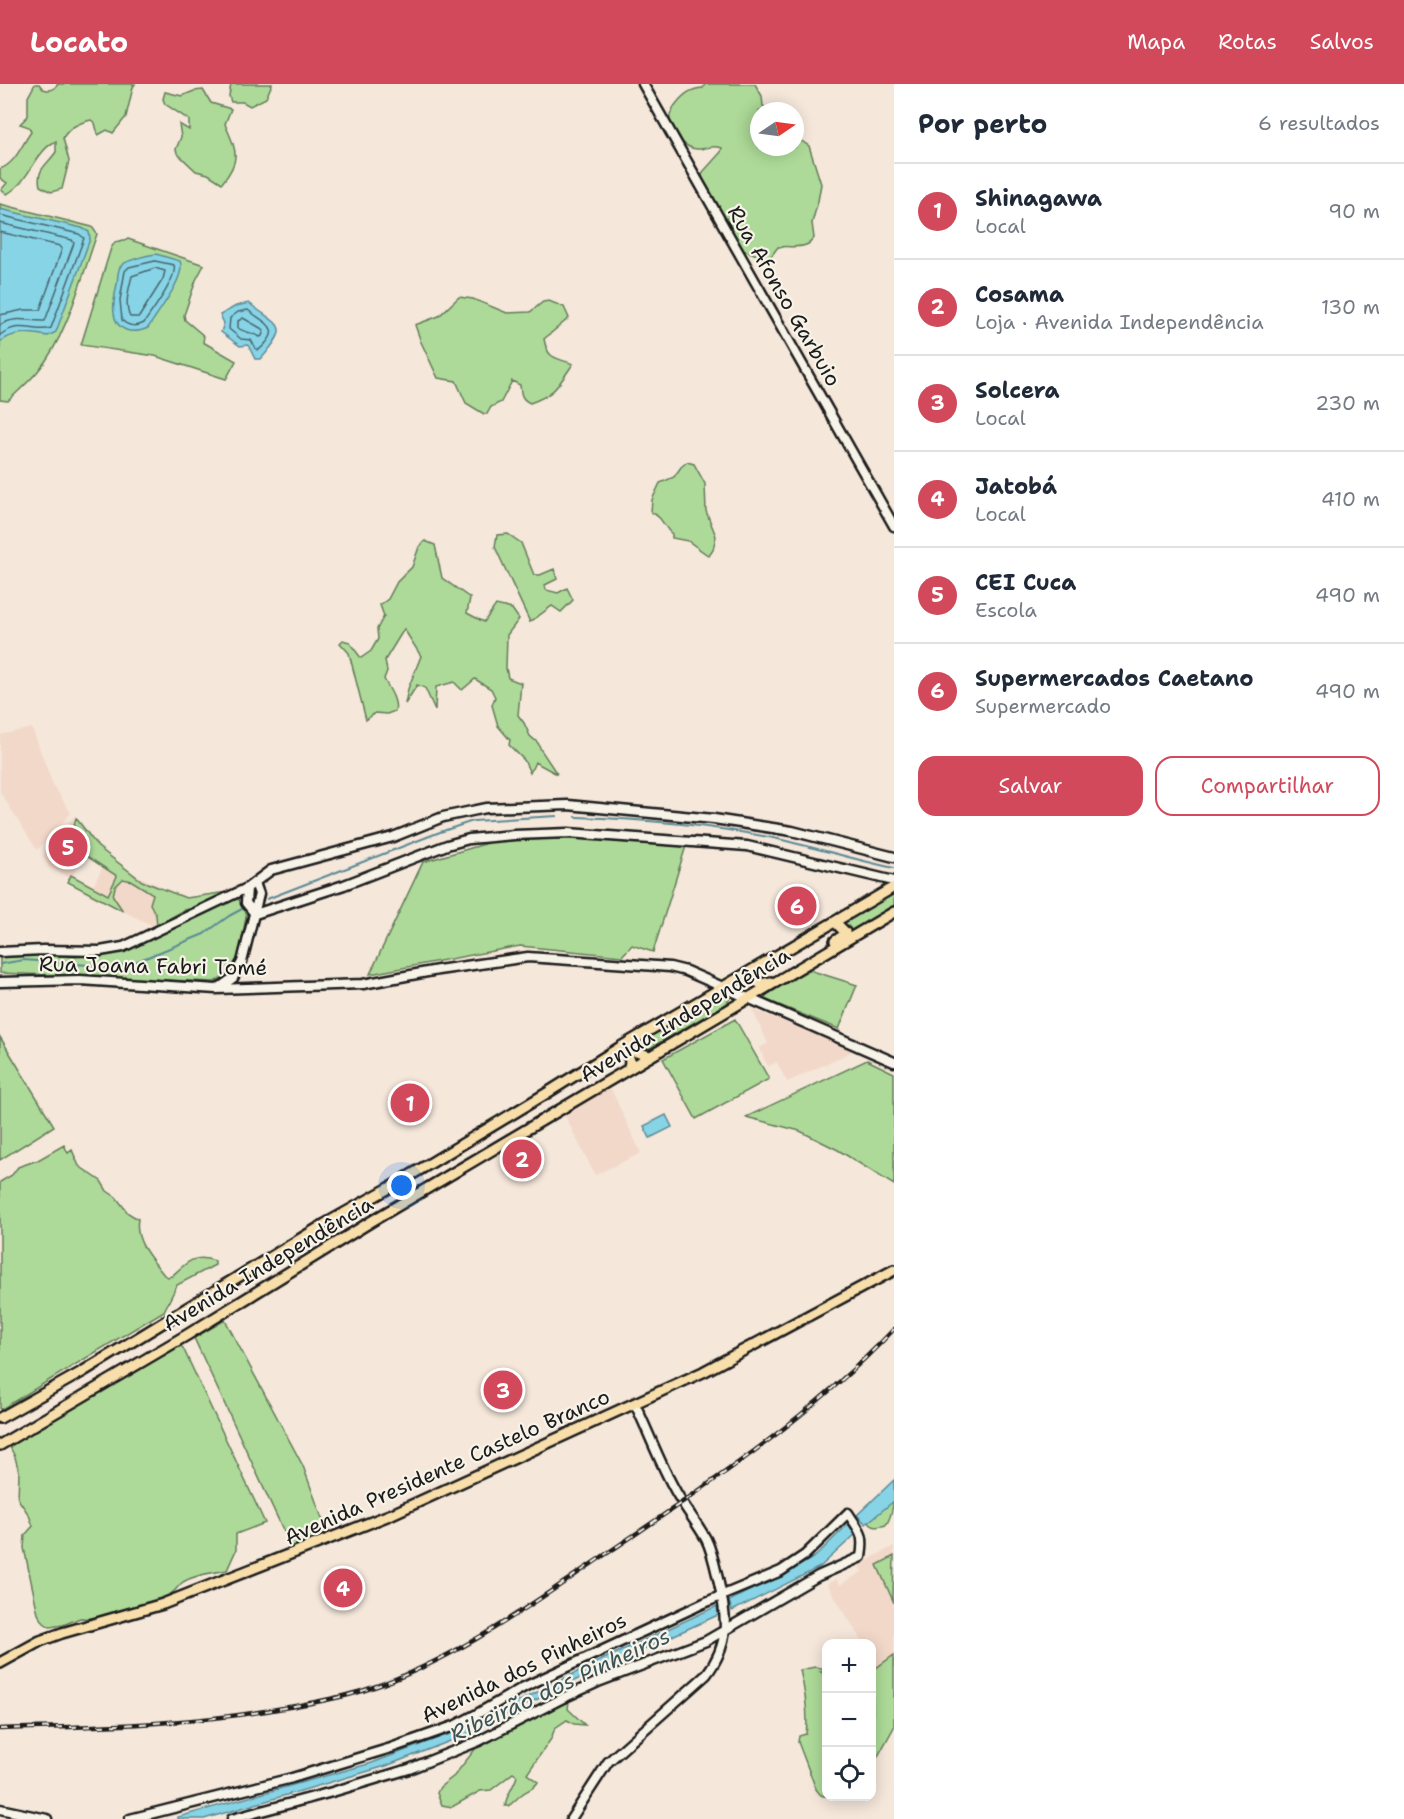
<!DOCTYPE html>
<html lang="pt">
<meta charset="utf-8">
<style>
:root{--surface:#fff;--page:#f2f2f3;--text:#1f2937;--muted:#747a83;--line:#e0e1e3;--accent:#d1495b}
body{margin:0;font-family:"Shantell Sans",sans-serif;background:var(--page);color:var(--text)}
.controls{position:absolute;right:18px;bottom:18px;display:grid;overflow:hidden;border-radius:12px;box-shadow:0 3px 15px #0003}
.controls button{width:54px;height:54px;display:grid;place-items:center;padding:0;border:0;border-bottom:2px solid var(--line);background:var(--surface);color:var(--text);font:30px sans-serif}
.compass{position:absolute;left:750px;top:18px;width:54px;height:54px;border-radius:50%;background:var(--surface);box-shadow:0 3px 15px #0003;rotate:77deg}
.you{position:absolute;left:402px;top:1102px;width:21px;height:21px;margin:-15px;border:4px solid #fff;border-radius:50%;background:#1a73e8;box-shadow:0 0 0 9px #1a73e833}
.badge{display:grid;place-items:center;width:39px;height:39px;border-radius:50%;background:var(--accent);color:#fff;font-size:20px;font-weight:700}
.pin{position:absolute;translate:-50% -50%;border:3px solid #fff;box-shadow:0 2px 6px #0006}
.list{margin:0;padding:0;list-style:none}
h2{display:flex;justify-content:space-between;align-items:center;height:78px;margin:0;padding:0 24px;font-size:26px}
h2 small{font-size:20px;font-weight:400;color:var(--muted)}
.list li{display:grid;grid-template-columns:39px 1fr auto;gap:18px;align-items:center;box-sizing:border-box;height:96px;padding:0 24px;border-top:2px solid var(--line)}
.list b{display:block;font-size:22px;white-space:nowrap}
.list p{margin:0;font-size:20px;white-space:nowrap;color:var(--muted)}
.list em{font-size:20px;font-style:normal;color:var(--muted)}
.actions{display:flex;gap:12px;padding:18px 24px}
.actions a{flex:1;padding:14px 0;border:2px solid var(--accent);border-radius:18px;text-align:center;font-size:21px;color:var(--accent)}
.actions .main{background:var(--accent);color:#fff}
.icon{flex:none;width:33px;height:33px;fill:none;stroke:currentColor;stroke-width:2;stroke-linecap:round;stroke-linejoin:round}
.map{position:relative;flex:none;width:894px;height:1735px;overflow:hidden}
header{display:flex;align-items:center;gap:36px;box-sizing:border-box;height:84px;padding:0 30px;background:var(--accent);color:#fff}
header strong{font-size:28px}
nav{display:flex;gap:33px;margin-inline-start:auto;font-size:21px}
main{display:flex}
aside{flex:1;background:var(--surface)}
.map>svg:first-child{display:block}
.built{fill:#f2d8c9}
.green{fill:#adda98;stroke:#647b5a;stroke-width:1.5}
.water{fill:#87d4e7;stroke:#5c8a96;stroke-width:1.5}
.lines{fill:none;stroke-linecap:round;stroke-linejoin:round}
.shore{stroke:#47666d;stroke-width:1.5}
.stream{stroke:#5c8a96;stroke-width:2}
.secondary-casing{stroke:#1c1c1c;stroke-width:13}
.primary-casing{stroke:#1c1c1c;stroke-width:14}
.secondary{stroke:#f7f3e8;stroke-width:8}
.primary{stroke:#f8deab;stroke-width:9}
.rail-casing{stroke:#1c1c1c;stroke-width:4.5}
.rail{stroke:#f7f3e8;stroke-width:2;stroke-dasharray:7;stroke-linecap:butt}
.labels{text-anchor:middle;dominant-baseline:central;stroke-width:4.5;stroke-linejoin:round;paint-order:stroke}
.street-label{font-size:21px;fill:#1c1c1c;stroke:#f7f3e8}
.water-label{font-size:22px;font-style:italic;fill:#3c5359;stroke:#f7f3e8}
</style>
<header>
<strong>Locato</strong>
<nav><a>Mapa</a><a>Rotas</a><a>Salvos</a></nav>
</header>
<main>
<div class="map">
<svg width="894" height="1735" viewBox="0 0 894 1735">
<rect width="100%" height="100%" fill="#f5e7da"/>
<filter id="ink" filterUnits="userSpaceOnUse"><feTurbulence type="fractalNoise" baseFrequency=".0167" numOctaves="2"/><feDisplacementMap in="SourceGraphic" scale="12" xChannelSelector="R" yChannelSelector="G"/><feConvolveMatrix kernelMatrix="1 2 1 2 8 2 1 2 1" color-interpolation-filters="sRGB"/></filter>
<g filter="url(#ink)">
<!-- built -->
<path class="built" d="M32,644L53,701L71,729L37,766L0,708V651Z
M73,733L90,757L71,794L49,783L44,774L45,768Z
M107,774L140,793L160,802L168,838L158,844L89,811Z
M752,925L848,963L851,966L849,969L787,998L777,978L768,982L764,975L760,964L768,959Z
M610,1003L641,1069L595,1091L563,1028Z
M894,1462V1515L891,1516L894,1519V1571L877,1583L872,1574V1560L863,1559L827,1500L836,1495L840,1501L862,1488L859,1481Z"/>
<!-- green -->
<path class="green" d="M35,0H39L43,5C50,7 54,6 58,0H135L133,3L126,33L113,49L107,46L98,51L95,39L91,36C79,39 69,43 63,54L69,77L62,105L51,108L40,102C36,85 47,81 56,68V57C35,67 30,97 7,110L1,106L7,99L0,94V85C16,79 21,62 31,48L29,43L20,40L28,32V13Z
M231,0H272L266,14L250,22L243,18H231L229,12Z
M705,0H755L762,12L763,22L771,27H759V63H795V46L800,56L809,62L821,100L818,117L812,139L814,154C806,167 791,161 778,163L766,179L760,172L740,165L701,97L703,88L721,68L722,64C712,60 708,65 699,65C687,66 670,50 670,38C669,32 672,25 676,20C684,10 690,5 703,4Z
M203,6L211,19L231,25L225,40C236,66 242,75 222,99L208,90L196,87L177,69L176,65L181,53L179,40L189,46V36L165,20L163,15L165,8L182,12L194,7Z
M0,120L92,143L97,150C82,192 67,253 38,287C29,298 18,307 8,317L0,316Z
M128,155L204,181L196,196L184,231L185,236L204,252L203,258L236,277L226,295L155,272L81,261L111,164L115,158Z
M459,213L473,215L507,229L530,228L543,218L549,217L564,223L569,234L544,255C548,276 555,273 573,280C558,301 556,310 530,319C521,315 521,310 520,301L512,297L501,318L491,323L487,330H484L466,319L456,297L438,294L421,258L415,241L439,232Z
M687,378L694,380L705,400L706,427L716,452L713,466L709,472L688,457L672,454V450C663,443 664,434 651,428L652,416L660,399L674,393L681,383Z
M508,450L521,459L534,491H540L554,485L557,495L545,501L546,506L558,509L567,504L573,516L561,528L552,522L530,538L495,463L497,451Z
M425,457L435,461L442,494L470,514L467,529L484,538L496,521L512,525L519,535L507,551L506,584L508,594L521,599L518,631L524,639L530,652L538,659L541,666L557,690L535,678L530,689L524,676L509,661L510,656L498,642L492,621L495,613L491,605L475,595L462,606L454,598L436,603L435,626L425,604L417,601L405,620L408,605L421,572L404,545L385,576L387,587L384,595C389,605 398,617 395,627L387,630L375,629L366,636L349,569L340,559L343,556L349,558L361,574L371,567L378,555L377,545L384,532L380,521L388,515L397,498L412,483L419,463Z
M76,734L98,763L142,797L186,814L227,808L230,811L201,823L184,826L157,842L156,831L150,820L153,810L132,797L123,795L115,803L113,812L123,827L68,798L71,791L108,811L117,792L88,773L74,741Z
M576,754L686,762L653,868L632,861L622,872L520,862L370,890L423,778L495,757Z
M894,807V824L847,851L841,839Z
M235,814L241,817L247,827L239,872L226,892L214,898L0,889V873L42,870L74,873L121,869Z
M806,885L857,901L839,945L764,915L767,911Z
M723,906L732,911L726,920L643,968L638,967L637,956Z
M735,935L769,995L696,1035L663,975Z
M0,953L54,1042L0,1076Z
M867,976L894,989V1101L838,1066L800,1047L746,1033Z
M64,1061L68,1069L72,1066L79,1082L101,1097L107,1107L116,1113L128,1129L138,1135C134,1157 151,1174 164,1191L168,1193L172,1192C186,1179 194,1169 215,1177V1181L177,1201L164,1227L0,1326V1098L12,1091L18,1083L38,1076Z
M225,1236L303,1382L327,1448L292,1465L194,1254Z
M179,1261L183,1264L265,1439L236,1450V1466L227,1486C213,1489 196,1490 183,1498C175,1504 177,1508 165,1513L164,1517L103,1535L80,1534L63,1541L50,1543L44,1539L38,1530L24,1464L25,1451L33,1442L29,1431L18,1415L19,1388L15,1373L9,1361L11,1356Z
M894,1398C894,1412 894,1429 886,1441C877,1444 871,1444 867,1435Z
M894,1472L893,1514L894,1519L877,1481Z
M894,1571V1643L877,1674L872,1678V1629L873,1630L872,1587Z
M815,1583L826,1585V1588H821L826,1591V1712C821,1713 819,1709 816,1705L798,1658L799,1652L806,1650C809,1629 805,1607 800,1586Z
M566,1616L569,1617L568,1625L585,1641L574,1640L567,1636L555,1644L551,1655L527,1690L538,1698C533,1706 528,1705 521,1711C516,1715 513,1719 508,1722H505C506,1711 514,1703 517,1692L513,1689L491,1706L480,1707L452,1723L442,1721L437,1709L440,1703L454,1692L476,1664Z"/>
<!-- water -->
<path class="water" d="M0,125L82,144L89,148L90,155L56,248L48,252C29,249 16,246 0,258Z
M156,170L180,177C187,192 157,229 148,244C141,247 134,249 126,246C108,239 114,215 117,200C118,194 117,186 121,182C126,176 148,171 156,170Z
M249,219C280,244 292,239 261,275H255L248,261L240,262L221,248L224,239L220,231L236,222Z
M666,1031L672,1043L650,1054L644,1042Z
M894,1396V1417L866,1440L857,1431Z
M848,1440L857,1449L820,1483L732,1527L729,1517L806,1478L816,1472Z
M717,1522L718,1531L574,1597L463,1652L386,1682L204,1735H178V1733L372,1679L472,1641L595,1579Z"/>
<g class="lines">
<!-- shore -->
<path class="shore" d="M0,131L79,150L84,154L51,244C36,250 22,235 0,251
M0,139L72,156L74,159L45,237C29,238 16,231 0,241
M0,148L60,162L62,165L40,226H23L0,231
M155,177L174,181C178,193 152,227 144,239C137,243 128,243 122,236L120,216L125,187L129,183Z
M155,184L165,187L163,195L139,233H130C124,221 129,204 132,192Z
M248,226C267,241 284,244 259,266L256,265L251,256L241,255L229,245L230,234L238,228Z
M243,234L264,246L262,252L260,253C252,248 245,249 238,244V237Z"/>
<!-- stream -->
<path class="stream" d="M576,733C644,735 711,741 778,755C817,764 855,776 894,784
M267,815L440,748L473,737L557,732
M0,880L24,876L114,883L133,879L204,850L229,832L242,825"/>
<!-- secondary casing -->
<g class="secondary-casing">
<path id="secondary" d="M643,0L894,442
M247,804L246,819L255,830L344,801L447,761L469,755L514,751L568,749L747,762L894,797
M0,868L43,866L100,867L123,863L247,804L271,786L393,753L443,733L486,724L568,721L714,735L792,747L894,773
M0,898L80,896L216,905L363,900L438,886L528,873L670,883L686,887L894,978
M219,904L233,894L242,878L259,810L255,799
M0,1725L47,1735
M130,1735L292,1694L391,1664L454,1642L477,1630L524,1603L704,1519L781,1487L805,1471L848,1429C860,1448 865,1449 861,1473L818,1492L706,1557L598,1598L563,1614L479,1657L409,1685L332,1708L232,1735
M571,1735L608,1678L706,1591C731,1559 727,1532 718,1495C715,1482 712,1467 706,1455C697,1439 685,1424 676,1408C660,1380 649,1349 635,1320"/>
</g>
<!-- primary casing -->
<g class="primary-casing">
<path id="primary" d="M835,857L844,851L845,848L836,839
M756,884L753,888L755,897L761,900L771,898
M637,954L633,962L636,968L650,972
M619,964L628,970L630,977L629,985
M0,1334L82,1288L325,1140L391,1103L547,1009L619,964L894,803
M0,1361L187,1251L372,1137L894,828
M0,1579L40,1557L62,1549L163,1520L392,1430L703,1288L894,1186"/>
</g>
<!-- secondary -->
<use href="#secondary" class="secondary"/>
<!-- primary -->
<use href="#primary" class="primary"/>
<!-- rail casing -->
<g class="rail-casing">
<path id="rail" d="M0,1645C97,1642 193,1641 289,1623C316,1618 342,1614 368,1605C456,1576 530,1521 606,1470C708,1401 809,1335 894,1245"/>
</g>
<!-- rail -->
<use href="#rail" class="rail"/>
</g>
</g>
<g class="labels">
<!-- street labels -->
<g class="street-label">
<text transform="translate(784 212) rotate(60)">Rua Afonso Garbuio</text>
<text transform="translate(153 882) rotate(1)">Rua Joana Fabri Tomé</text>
<text transform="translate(685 931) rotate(-31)">Avenida Independência</text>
<text transform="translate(268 1180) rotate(-31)">Avenida Independência</text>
<text transform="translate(447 1383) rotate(-24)">Avenida Presidente Castelo Branco</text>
<text transform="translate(524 1584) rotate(-26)">Avenida dos Pinheiros</text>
</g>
<!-- water labels -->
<g class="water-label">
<text transform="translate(560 1601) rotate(-25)">Ribeirão dos Pinheiros</text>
</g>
</g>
</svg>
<div class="controls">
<button>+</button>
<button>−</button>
<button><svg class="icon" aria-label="locate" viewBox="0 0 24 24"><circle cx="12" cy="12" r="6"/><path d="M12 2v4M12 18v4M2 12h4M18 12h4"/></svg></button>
</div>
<svg class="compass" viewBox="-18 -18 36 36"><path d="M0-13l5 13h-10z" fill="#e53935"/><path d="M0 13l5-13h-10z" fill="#747a83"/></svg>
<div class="you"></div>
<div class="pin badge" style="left:410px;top:1019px">1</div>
<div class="pin badge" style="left:522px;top:1075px">2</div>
<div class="pin badge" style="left:503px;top:1306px">3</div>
<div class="pin badge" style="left:343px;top:1504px">4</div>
<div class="pin badge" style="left:68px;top:763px">5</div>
<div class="pin badge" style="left:797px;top:822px">6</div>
</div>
<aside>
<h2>Por perto<small>6 resultados</small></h2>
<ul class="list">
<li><span class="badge">1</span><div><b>Shinagawa</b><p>Local</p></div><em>90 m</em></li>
<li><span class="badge">2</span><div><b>Cosama</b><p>Loja · Avenida Independência</p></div><em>130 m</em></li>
<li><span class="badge">3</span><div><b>Solcera</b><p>Local</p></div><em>230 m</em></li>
<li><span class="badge">4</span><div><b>Jatobá</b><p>Local</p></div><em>410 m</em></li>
<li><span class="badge">5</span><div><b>CEI Cuca</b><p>Escola</p></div><em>490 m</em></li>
<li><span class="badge">6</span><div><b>Supermercados Caetano</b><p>Supermercado</p></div><em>490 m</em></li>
</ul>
<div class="actions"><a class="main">Salvar</a><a>Compartilhar</a></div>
</aside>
</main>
